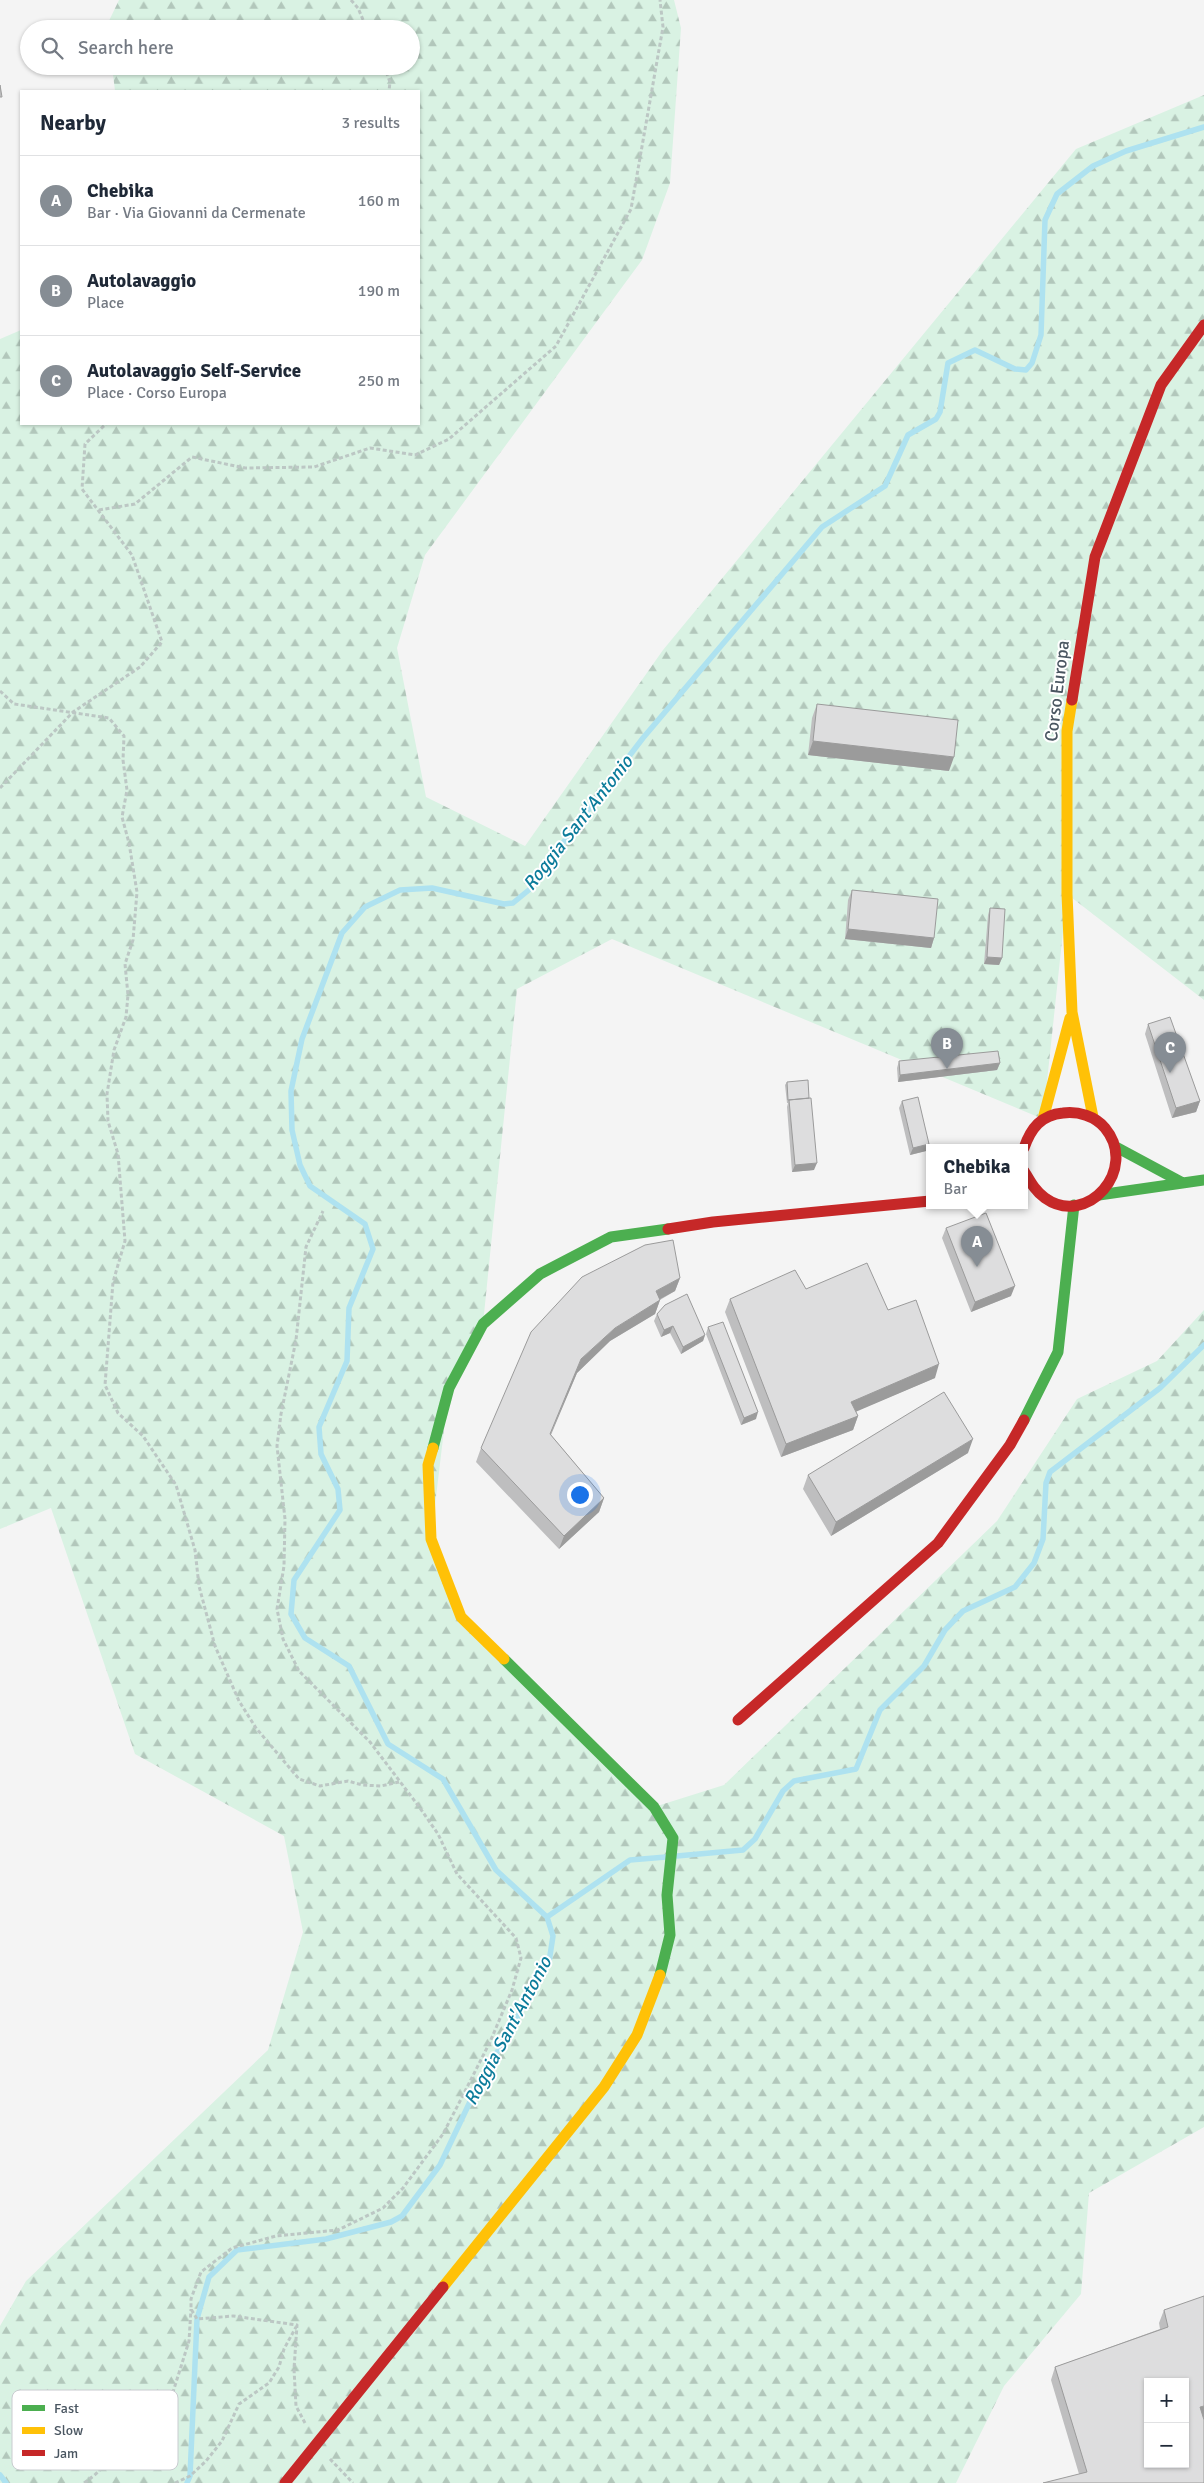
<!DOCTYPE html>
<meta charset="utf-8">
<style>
:root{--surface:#fff;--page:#f2f2f3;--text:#1f2937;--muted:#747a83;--line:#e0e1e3;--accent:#868d94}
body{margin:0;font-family:Signika,sans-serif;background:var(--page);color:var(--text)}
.controls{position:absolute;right:15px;bottom:15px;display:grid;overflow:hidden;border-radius:0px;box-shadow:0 1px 4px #0004}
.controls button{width:45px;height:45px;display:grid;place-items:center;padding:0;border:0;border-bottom:1px solid var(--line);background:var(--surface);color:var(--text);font:25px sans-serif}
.you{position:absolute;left:579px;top:1494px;width:18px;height:18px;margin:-12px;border:4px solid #fff;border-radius:50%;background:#1a73e8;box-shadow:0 0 0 8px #1a73e833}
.badge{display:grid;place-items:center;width:32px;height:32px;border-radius:50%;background:var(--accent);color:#fff;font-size:16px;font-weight:700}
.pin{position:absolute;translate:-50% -41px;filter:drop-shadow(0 1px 2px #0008)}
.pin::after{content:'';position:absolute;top:26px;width:18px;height:15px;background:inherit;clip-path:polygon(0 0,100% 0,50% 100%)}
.popup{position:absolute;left:926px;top:1144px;width:102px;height:65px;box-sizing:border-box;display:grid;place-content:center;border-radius:0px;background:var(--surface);filter:drop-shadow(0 1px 4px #0005);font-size:16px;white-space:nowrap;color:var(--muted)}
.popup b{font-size:19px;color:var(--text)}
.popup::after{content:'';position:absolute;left:50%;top:100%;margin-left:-10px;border:10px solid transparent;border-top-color:var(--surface)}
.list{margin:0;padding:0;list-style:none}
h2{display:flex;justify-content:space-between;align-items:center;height:65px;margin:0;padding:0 20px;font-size:21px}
h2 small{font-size:16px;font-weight:400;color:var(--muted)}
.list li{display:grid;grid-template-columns:32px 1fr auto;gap:15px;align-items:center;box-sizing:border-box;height:90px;padding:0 20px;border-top:1px solid var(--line)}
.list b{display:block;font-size:19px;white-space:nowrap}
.list p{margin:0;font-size:16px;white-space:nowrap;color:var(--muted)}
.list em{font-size:16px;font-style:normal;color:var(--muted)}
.icon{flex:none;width:28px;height:28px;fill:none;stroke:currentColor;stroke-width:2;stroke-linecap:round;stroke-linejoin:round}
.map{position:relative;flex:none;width:1204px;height:2483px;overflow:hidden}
.search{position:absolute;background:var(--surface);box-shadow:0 1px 4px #0004;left:20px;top:20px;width:400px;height:55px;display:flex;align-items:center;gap:12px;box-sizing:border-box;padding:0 18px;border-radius:28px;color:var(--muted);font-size:19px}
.panel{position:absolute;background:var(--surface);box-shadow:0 1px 4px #0004;left:20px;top:90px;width:400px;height:335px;border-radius:0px}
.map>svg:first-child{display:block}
.forest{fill:url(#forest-firs)}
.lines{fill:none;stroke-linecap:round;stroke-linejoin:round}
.stream{stroke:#aee2f0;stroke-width:5.5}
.path{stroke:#bcc7c4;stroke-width:3;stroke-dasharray:4 2.5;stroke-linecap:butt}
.fast{stroke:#4caf50;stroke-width:11}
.slow{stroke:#ffc107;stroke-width:11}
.jam{stroke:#c62828;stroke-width:11}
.wall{fill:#bebebf}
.shaded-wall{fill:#9b9b9b}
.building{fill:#ddddde;stroke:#9b9b9b;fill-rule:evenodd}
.labels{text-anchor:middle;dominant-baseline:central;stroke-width:4;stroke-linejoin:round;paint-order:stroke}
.street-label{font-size:18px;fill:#4a5661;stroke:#fff}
.water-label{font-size:19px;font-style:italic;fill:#0c7c9b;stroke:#fff}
.key{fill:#fff;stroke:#c9ccd0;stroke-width:1}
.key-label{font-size:14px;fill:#4a5661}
</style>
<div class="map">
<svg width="1204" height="2483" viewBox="0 0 1204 2483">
<defs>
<pattern id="forest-firs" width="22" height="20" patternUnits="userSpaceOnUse" patternTransform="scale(1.25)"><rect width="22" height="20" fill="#d9f2e3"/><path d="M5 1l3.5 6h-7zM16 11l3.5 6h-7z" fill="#b2c7bb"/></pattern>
</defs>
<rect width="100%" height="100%" fill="#f4f4f4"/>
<!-- forest -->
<path class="forest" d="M119,0H674L681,28L670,183L642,260L425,555L397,648L426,797L525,846L663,650L1076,149L1204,95V1000L1067,894L1043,1119L612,939L517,989L483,1324L449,1388L431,1539L461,1617L654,1807L724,1785L997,1521L1077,1399L1157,1361L1204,1310V2127L1089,2193L1081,2294L1004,2386L956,2483H0V2326L26,2281L268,2050L303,1932L284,1836L135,1754L51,1508L0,1529V339L21,330V424H419V91H115L112,66H411V29H107V25Z"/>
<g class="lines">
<!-- stream -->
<path class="stream" d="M677,1856L743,1850L755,1839L783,1791L794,1781L856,1769L880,1710L924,1666L945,1630L963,1611L1015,1587L1034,1563L1043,1539L1046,1483L1050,1472L1160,1388L1204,1345
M547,1917L630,1860L666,1857
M0,2475L6,2483
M187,2483L190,2476L197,2319L209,2277L237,2250L326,2239L391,2222L402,2216L440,2165L477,2087L549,1962L553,1936L547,1917L496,1870L443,1779L388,1744L349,1666L305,1638L291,1614L294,1580L340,1510L338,1489L321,1454L319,1427L347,1361L349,1308L373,1249L365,1224L310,1186L300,1165L292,1130L291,1091L302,1039L342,933L365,907L400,890L432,888L504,904L513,903L530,889L553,856L643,738L822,527L885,486L908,435L936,419L940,412L948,363L975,350L1015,369L1026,370L1032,363L1041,335L1045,220L1057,194L1093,166L1126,151L1204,127"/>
<!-- path -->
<path class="path" d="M351,0L358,8L367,29
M384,66L390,82L389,91
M99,510L135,504L192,457L245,468L314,467L370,448L415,455L449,439L556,346L631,209L663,27L660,0
M0,691L14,704L109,718L124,736L123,760L127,790L122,817L129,843L137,892L133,940L125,964L128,995L126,1017L114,1050L107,1094L108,1121L118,1154L125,1241L113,1282L105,1385L118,1413L143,1436L176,1485L195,1550L199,1586L215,1646L239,1701L256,1728L299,1779L320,1786L348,1781L362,1785L381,1786L399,1782
M0,788L73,712L140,667L162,642L132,555L82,489L85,444L106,424
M305,2423L296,2406L294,2369L297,2325L233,2316L197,2319L191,2309V2299L201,2272L232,2248L276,2236L338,2230L383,2208L403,2188L443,2134L458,2105L490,2042L512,1990L521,1958L516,1938L457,1874L438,1834L420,1808L370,1742L299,1671L283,1639L277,1609L284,1566L285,1519L277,1446L281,1414L296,1340L306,1247L323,1211
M330,2459L353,2483
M84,2483C110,2465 105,2460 116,2433C121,2418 134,2408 145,2397L158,2399L173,2392L189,2341L191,2309
M175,2483L190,2476L206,2461L222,2441L239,2404L269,2383L279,2367L284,2349L296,2327"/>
<!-- fast -->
<path class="fast" d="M1116,1147L1183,1183
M1099,1195L1204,1180
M1024,1420L1058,1352L1074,1205
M433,1448L449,1388L483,1324L540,1274L611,1237L668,1229
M504,1659L654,1807L673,1838L667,1895L670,1935L660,1975"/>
<!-- slow -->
<path class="slow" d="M1072,700L1067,731V894L1072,1012L1093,1117
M1043,1119L1070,1018
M433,1448L428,1465L431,1539L461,1617L504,1659
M443,2287L604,2087L637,2035L660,1975"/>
<!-- jam -->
<path class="jam" d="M1072,700L1095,557L1161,385L1204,325
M1024,1148C1031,1128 1041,1115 1063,1113C1078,1111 1095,1116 1105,1128C1139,1169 1087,1228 1045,1198C1035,1191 1030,1181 1024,1171
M668,1229L713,1222L930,1201
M738,1720L938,1543L1010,1445L1024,1420
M285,2483L443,2287"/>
</g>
<!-- wall -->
<path class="wall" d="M817,704L949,771L808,755L812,718Z
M852,890L934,938L931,948L845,939L848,900Z
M990,908L1002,958L999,965L984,964L988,915Z
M1148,1024L1200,1101L1196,1112L1172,1118L1145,1034Z
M899,1061L1000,1063L997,1070L898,1082L897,1068Z
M787,1082L814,1170L792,1172L787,1107L788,1103H787L785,1085Z
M902,1101L926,1151L910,1155L899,1108Z
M946,1228L1011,1296L971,1312L942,1238Z
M680,1278L675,1291L660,1300L655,1314L610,1341L577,1373L551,1435L604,1498L599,1512L559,1549L476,1462L481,1448Z
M806,1289L888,1310L935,1378L856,1411L858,1416L853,1430L781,1457L725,1312L730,1299Z
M657,1314L705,1335L703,1341L681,1354L670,1333L661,1337L654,1321Z
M708,1327L756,1419L741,1425L706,1334Z
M968,1453L831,1536L803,1489L808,1475Z
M1164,2310L1203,2418L1204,2483L1079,2474L1051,2380L1055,2367L1160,2329L1159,2323Z"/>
<!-- shaded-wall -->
<path class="shaded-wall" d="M813,741L954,757L949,771L808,755Z
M848,929L934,938L931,948L845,939Z
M987,957L1002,958L999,965L984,964Z
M1000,1063L997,1070L898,1082L900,1075Z
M1200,1101L1196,1112L1172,1118L1176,1108Z
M929,1144L926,1151L910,1155L913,1148Z
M817,1163L814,1170L792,1172L795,1165Z
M680,1278L675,1291L651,1304L656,1291Z
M1015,1286L1011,1296L971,1312L975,1302Z
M660,1300L655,1314L610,1341L577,1373L545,1448L581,1359L615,1328Z
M673,1326L670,1333L661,1337L664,1330Z
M705,1335L703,1341L681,1354L683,1347Z
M939,1364L935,1378L846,1416L851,1402Z
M758,1412L756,1419L741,1425L744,1418Z
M858,1416L853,1430L781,1457L786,1444Z
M973,1439L968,1453L831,1536L836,1522Z
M604,1498L599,1512L559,1549L564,1536Z
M1204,2406V2418L1195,2421L1200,2407Z"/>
<!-- building -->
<path class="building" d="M0,85L2,97H0Z
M817,704L958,720L954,757L813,741Z
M852,890L938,899L934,938L848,929Z
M990,908L1005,909L1002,958L987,957Z
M1170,1017L1200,1101L1176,1108L1148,1024Z
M998,1051L1000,1063L900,1075L899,1061Z
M808,1080L809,1098L788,1100L787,1082Z
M918,1097L929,1144L913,1148L902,1101Z
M811,1098L817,1163L795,1165L789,1100Z
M986,1213L1015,1286L975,1302L946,1228Z
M673,1240L680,1278L656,1291L660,1300L615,1328L581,1359L550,1434L604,1498L564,1536L481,1448L531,1332L582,1277L645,1245Z
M867,1263L888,1310L916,1300L939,1364L851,1402L858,1416L786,1444L730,1299L795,1270L806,1289Z
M687,1294L705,1335L683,1347L673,1326L664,1330L657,1314L665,1305Z
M723,1322L758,1412L744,1418L708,1327Z
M944,1392L973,1439L836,1522L808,1475Z
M1204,2296V2406L1200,2407L1204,2420V2483H1043L1087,2472L1055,2367L1168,2327L1164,2310ZM1148,2382H1185V2464H1148Z"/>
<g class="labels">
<!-- street labels -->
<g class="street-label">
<text transform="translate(1057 691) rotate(-83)">Corso Europa</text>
</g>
<!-- water labels -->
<g class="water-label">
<text transform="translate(578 823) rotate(-52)">Roggia Sant'Antonio</text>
<text transform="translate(508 2031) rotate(-62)">Roggia Sant'Antonio</text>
</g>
</g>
<!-- legend -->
<rect x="12" y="2390" width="166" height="80" rx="8" class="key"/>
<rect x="22" y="2405" width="23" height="6" fill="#4caf50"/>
<rect x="22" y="2427" width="23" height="7" fill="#ffc107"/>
<rect x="22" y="2450" width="23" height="6" fill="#c62828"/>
<g class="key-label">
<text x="54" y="2413">Fast</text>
<text x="54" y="2435">Slow</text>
<text x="54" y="2458">Jam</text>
</g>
</svg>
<div class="controls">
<button>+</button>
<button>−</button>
</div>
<div class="you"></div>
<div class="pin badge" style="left:977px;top:1267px">A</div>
<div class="popup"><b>Chebika</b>Bar</div>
<div class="pin badge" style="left:947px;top:1069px">B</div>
<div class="pin badge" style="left:1170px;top:1073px">C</div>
<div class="search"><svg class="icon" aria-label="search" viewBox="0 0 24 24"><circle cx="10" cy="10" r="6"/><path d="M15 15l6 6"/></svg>Search here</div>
<section class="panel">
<h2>Nearby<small>3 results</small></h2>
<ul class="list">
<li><span class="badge">A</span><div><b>Chebika</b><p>Bar · Via Giovanni da Cermenate</p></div><em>160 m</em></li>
<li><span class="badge">B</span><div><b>Autolavaggio</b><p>Place</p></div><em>190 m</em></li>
<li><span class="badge">C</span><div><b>Autolavaggio Self-Service</b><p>Place · Corso Europa</p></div><em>250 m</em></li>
</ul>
</section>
</div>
